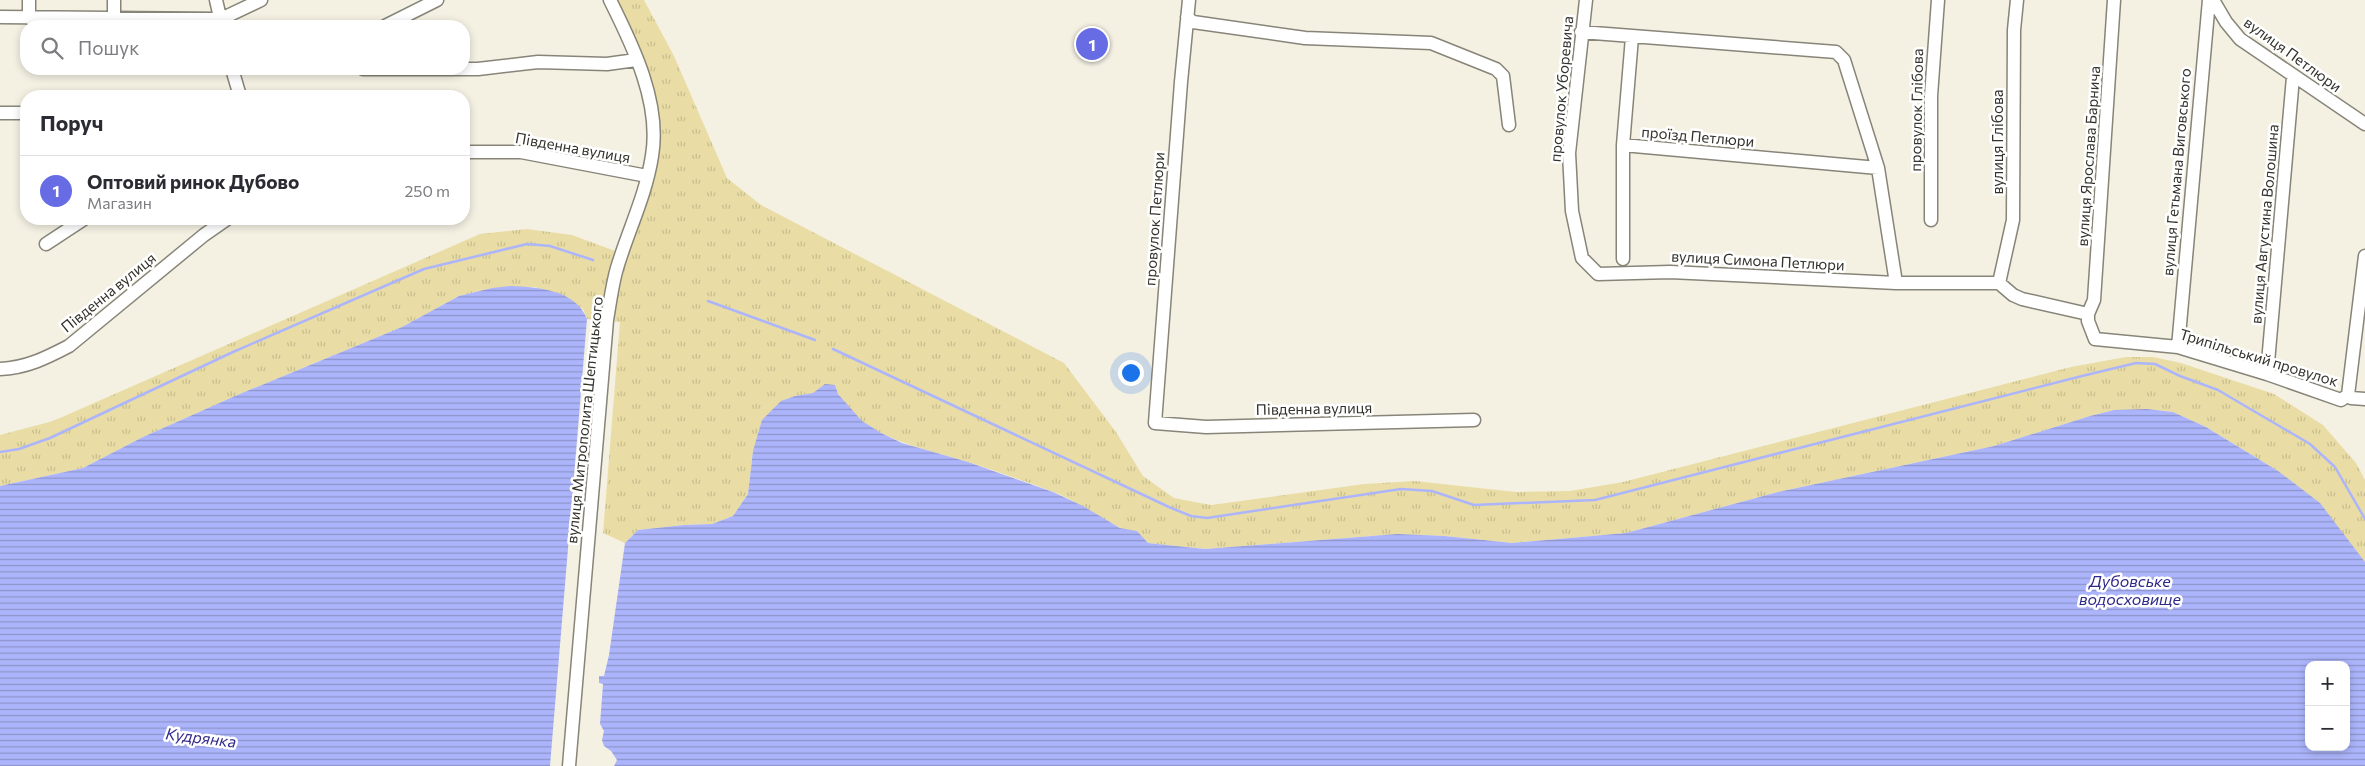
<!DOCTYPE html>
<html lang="uk">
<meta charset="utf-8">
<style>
:root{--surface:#fff;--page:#f2f2f3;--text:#2b2b33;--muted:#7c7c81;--line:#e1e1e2;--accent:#676be4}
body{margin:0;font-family:Commissioner,sans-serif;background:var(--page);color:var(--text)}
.controls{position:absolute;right:15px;bottom:15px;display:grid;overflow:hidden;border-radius:10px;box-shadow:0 2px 8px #0003}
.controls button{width:45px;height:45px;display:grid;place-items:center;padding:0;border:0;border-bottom:1px solid var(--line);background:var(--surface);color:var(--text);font:25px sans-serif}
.you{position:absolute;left:1130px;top:372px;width:18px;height:18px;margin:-12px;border:4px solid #fff;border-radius:50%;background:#1a73e8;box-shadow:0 0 0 8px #1a73e833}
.badge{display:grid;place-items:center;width:32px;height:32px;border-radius:50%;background:var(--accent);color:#fff;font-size:16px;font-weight:700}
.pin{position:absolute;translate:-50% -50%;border:2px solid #fff;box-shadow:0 1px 5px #0006}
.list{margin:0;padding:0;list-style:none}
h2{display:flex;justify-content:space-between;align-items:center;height:65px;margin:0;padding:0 20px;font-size:21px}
h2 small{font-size:16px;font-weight:400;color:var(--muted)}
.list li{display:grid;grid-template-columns:32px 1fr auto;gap:15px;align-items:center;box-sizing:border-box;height:70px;padding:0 20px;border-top:1px solid var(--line)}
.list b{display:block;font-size:19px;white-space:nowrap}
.list p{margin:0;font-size:16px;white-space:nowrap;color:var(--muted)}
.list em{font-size:16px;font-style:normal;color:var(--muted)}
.icon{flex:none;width:28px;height:28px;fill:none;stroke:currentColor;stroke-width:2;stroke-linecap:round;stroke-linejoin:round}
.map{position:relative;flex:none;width:2365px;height:766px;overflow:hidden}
.search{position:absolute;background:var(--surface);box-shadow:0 2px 8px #0003;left:20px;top:20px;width:450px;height:55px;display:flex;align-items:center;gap:12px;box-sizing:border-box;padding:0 18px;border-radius:20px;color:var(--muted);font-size:19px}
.panel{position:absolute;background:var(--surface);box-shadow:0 2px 8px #0003;left:20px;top:90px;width:450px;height:135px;border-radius:20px}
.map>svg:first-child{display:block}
.grass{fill:url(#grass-tufts)}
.water{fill:url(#water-rules);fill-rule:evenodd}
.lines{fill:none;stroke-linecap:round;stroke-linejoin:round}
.stream{stroke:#acb5fb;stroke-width:2.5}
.minor-casing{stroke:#878478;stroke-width:15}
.minor{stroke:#fff;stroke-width:12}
.labels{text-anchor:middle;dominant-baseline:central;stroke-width:5;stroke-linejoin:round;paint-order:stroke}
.street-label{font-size:15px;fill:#33322c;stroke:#fff}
.water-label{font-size:16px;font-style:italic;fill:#2f2989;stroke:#fff}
</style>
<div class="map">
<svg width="2365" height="766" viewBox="0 0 2365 766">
<defs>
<pattern id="grass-tufts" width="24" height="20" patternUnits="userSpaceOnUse" patternTransform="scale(1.25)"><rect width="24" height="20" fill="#e9dda5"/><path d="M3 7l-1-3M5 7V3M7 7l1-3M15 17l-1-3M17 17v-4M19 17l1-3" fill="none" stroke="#c8be8e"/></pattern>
<pattern id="water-rules" width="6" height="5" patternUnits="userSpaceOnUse" patternTransform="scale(1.25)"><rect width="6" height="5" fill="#acb5fb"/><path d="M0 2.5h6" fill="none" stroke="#8d94cb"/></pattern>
</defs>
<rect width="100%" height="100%" fill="#f4f1e3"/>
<!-- grass -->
<path class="grass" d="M616,0H644L674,56L727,178L761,205L1064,363L1116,432L1143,476L1174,498L1211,505L1364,484L1415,481L1516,492L1570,491L1623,482L2071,367L2126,357H2153L2181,363L2274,394L2323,425L2356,463L2365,480V562L2278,471L2206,427L2173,412L2147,409L2114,410L2090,416L1994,446L1778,492L1626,533L1512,543L1445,536L1397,534L1205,549L1148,543C1133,527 1135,534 1119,527C1096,516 1076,500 1051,491C1024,481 996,471 968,462C926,449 848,435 835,385L814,393L795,396L753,451L748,494L733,516L712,524L684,525L638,530L625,543L603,533L620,322L587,319L583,309L535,287L492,288L459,296L402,327L235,396L143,437L83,468L0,486V435L53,421L480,234L527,229L572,235L618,252L658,126Z"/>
<!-- water -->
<path class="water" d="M511,286C538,287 576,290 587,319L550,766H0V486L83,468L143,437L235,396L402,327L459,296L492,288Z
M825,384L835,385L838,394L862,421L881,433L902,443L968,462L1053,492L1083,506L1120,528L1137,531L1148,543L1205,549L1397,534L1445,536L1512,543L1626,533L1778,492L1994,446L2090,416L2114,410L2147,409L2173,412L2206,427L2278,471L2320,503L2365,562V766H614L617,760L611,751L604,746L602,740L604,731L600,724L603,684L599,683V676H604L609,655L625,543L638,530L684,525L712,524L733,516L748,494L753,451L762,420L781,401L795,396L813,393ZM2309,665H2346V747H2309Z"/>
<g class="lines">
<!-- stream -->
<path class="stream" d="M708,301L815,340
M833,349L1169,507L1191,516L1207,518L1401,489L1432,491L1474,505L1595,500L2082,376L2136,363L2155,364L2180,376L2218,390L2310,444L2335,467L2365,519
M0,452L19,449L50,438L233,352L424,269L527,244L550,246L593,260"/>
<!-- minor casing -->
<g class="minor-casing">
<path id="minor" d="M114,0V19
M216,0L222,26
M1189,0L1181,82L1155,423L1206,427L1474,420
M1586,0L1569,153L1572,211L1582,258L1598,274L1670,272L1896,283H1999L2013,295L2022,299L2088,314V321L2095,339L2178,347L2267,374L2341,400L2348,395
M2213,0L2226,22L2240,39L2365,124
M0,17L221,19L261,0
M1187,17L1193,22L1305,38L1431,43L1496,69L1503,76L1509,125
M29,18V0
M385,26L437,0
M1581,32L1836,52L1844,60L1878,168L1896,283
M1632,37L1623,145L1878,168
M232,69L240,96
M363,69H478L538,62L607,64L636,60
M0,113H26
M464,152H521L647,176
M1931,220V96L1938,0
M46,244L84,219
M1623,259V145
M1999,283L2013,220L2014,30L2017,0
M2088,314L2094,300L2114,0
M2178,347L2209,0
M0,369C26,368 46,358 69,346L204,235L227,219
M2267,374L2293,77
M2348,395L2365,256
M2348,395L2351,398L2365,399
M569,766L607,320C610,303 612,285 617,268C628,231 646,195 652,156C661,103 633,46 610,0"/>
</g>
<!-- minor -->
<use href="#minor" class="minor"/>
</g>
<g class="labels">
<!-- street labels -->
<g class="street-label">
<text transform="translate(2293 54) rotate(36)">вулиця Петлюри</text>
<text transform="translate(1561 89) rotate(-85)">провулок Уборевича</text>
<text transform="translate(1916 110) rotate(-89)">провулок Глібова</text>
<text transform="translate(1698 136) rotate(5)">проїзд Петлюри</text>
<text transform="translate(1997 142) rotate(-90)">вулиця Глібова</text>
<text transform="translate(573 147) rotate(10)">Південна вулиця</text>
<text transform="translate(2088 156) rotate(-86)">вулиця Ярослава Барнича</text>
<text transform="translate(2176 172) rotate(-85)">вулиця Гетьмана Виговського</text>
<text transform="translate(1154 219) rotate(-86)">провулок Петлюри</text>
<text transform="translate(2264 224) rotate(-85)">вулиця Августина Волошина</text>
<text transform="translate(1758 260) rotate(3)">вулиця Симона Петлюри</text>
<text transform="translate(108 292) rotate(-39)">Південна вулиця</text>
<text transform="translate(2259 357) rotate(17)">Трипільський провулок</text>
<text transform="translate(1314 408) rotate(-1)">Південна вулиця</text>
<text transform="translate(584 420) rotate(-84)">вулиця Митрополита Шептицького</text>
</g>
<!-- water labels -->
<g class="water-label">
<text x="2130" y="580">Дубовське<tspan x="2130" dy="18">водосховище</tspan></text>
<text transform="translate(201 737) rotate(7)">Кудрянка</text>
</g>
</g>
</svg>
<div class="controls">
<button>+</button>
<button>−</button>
</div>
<div class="you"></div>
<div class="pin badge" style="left:1092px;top:44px">1</div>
<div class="search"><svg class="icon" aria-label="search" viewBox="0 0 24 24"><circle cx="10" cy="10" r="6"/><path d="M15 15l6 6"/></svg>Пошук</div>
<section class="panel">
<h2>Поруч<small></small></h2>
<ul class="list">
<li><span class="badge">1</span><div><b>Оптовий ринок Дубово</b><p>Магазин</p></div><em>250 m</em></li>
</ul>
</section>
</div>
